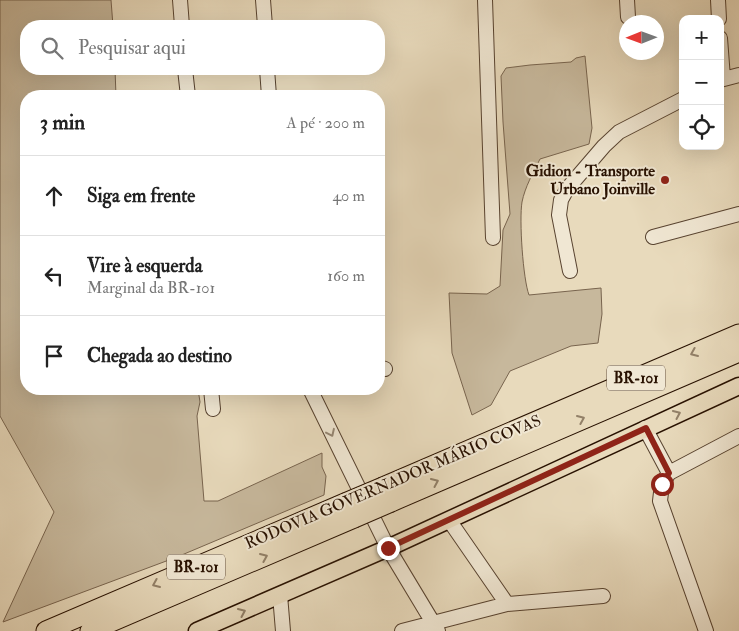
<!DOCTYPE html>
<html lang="pt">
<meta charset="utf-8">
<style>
:root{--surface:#fff;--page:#f6f6f6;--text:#222;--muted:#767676;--line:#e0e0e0}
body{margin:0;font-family:"IM FELL Double Pica",serif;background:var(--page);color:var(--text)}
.controls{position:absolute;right:15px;top:15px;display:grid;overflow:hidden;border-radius:10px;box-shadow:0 5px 20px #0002}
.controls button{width:45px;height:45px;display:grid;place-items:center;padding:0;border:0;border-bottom:1px solid var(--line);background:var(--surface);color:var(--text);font:25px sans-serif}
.compass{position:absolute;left:619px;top:15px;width:45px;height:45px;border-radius:50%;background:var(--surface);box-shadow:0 5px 20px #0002;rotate:269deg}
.stop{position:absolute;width:15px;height:15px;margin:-11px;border:4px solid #8f2418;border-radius:50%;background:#fff}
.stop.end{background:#8f2418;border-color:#fff;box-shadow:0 1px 5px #0008}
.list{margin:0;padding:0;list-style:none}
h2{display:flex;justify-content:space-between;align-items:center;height:65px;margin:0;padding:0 20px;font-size:21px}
h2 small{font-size:16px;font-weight:400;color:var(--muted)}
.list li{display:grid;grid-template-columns:32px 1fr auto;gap:15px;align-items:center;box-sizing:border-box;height:80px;padding:0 20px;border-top:1px solid var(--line)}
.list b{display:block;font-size:19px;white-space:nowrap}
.list p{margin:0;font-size:16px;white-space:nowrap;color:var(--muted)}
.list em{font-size:16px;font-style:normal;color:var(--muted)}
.icon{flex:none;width:28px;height:28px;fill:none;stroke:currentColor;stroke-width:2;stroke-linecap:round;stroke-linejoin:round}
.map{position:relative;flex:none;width:739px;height:631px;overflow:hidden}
.search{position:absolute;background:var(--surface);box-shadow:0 5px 20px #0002;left:20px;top:20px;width:365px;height:55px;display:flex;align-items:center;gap:12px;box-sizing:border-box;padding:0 18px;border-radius:20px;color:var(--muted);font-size:19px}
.panel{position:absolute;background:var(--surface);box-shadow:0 5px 20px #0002;left:20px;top:90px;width:365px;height:305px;border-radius:20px}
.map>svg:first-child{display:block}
.green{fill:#c7b89c;stroke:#78644e}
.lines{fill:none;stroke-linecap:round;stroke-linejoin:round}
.minor-casing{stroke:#584330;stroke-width:16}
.major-casing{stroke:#281101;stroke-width:19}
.highway-casing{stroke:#281101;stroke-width:21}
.minor{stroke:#f0e7d3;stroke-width:14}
.major{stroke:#e8dabc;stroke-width:16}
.highway{stroke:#e8dabc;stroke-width:19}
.highway-bridge-casing{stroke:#281101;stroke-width:21;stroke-linecap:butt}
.highway-bridge{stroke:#e8dabc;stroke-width:19}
.oneway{stroke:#928068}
.oneway2{stroke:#968774}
.route{stroke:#8f2418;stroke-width:6}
.poi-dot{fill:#8f2418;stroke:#f0e7d3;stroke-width:2}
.labels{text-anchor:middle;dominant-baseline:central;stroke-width:4;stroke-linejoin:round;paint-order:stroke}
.shield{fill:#f0e7d3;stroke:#645140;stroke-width:1}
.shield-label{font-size:15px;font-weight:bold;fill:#281101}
.poi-label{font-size:16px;font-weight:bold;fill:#281101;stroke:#f0e7d3;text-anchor:end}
.street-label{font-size:16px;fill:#281101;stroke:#f0e7d3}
</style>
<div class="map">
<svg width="739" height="631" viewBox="0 0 739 631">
<rect width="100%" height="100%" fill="#e8dabc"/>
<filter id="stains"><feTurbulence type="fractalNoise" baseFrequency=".004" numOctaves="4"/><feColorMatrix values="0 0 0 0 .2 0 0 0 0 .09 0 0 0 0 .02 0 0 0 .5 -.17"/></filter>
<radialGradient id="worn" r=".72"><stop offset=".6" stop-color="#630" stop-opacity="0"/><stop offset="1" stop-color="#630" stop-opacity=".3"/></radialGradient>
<!-- green -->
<path class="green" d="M0,0H111L113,26H26V69H115L116,96H26V389H198L200,402L197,416L204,501H218L322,453V467L326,476L324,495L177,557L3,622L54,512L0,416Z
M585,56L592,128L589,144L540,159C533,173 525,187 522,202C519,220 523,279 529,295L601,288L602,314L598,343L571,346L510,371L491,405L472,415L452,353L449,293L487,294L500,286L503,230L510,214L503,122L501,76L506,68L530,65L571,62L576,58Z"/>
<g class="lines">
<!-- minor casing -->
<g class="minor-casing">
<path id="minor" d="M180,0L182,26
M263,0L265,26
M485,0L493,238
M627,0L628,17
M718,0L719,19
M720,38L723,78
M185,69L188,96
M267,69L269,96
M720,80L739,75
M653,237L739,214
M570,271L559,215L561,200L567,189L604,146L619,132L683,99
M379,367L385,369
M211,389L213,409
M310,389L388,548L438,631
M645,428L669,473
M449,520L507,604
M280,595L283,631
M402,631L507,604L603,596
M706,631L660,501L662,484L669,473L739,436"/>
</g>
<!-- major casing -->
<g class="major-casing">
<path id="major" d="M197,631L388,548L739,386"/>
</g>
<!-- highway casing -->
<g class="highway-casing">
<path id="highway" d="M383,487L739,334
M391,502L739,352
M46,631L345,503
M90,631L354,518"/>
</g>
<!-- minor -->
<use href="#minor" class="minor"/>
<!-- major -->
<use href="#major" class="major"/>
<!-- highway -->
<use href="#highway" class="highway"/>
<!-- highway-bridge casing -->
<g class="highway-bridge-casing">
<path id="highway-bridge" d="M345,503L383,487
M354,518L391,502"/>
</g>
<!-- highway-bridge -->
<use href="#highway-bridge" class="highway-bridge"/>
</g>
<!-- one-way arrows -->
<defs><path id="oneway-chevron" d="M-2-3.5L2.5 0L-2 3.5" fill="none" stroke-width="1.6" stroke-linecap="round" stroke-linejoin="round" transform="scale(1.25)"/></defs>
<g class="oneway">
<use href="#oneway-chevron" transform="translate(694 353) rotate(157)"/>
<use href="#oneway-chevron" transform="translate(677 414) rotate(-24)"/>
<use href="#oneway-chevron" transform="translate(581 419) rotate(-23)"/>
<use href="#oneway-chevron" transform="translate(435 482) rotate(-24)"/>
<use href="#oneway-chevron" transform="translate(264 557) rotate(-23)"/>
<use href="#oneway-chevron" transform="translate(156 584) rotate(157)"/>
<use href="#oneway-chevron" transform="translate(242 612) rotate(-24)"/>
</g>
<use class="oneway2" href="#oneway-chevron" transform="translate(331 433) rotate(65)"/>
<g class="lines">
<!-- route -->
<path class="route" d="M388,548L646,428L669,473L662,484"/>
</g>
<!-- markers -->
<circle class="poi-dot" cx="665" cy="180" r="5"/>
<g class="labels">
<!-- shield labels -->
<g class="shield">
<rect x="607" y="365.5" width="58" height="25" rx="4"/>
<rect x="167" y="554.5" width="58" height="25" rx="4"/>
</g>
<g class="shield-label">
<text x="636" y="378">BR-101</text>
<text x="196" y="567">BR-101</text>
</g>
<!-- poi labels -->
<g class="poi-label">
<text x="655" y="171">Gidion - Transporte<tspan x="655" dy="18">Urbano Joinville</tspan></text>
</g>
<!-- street labels -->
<g class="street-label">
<text transform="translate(393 482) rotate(-23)">RODOVIA GOVERNADOR MÁRIO COVAS</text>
</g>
</g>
<rect width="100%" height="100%" filter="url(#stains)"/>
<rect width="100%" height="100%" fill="url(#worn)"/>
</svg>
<div class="controls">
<button>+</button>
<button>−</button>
<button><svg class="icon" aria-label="locate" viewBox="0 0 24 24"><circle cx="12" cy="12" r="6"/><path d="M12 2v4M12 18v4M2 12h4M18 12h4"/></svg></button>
</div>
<svg class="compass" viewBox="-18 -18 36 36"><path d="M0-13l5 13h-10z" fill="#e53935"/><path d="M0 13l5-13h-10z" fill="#767676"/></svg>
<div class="stop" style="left:662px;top:484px"></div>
<div class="stop end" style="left:388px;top:548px"></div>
<div class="search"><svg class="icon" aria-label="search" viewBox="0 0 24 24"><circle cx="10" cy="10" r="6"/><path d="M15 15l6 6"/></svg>Pesquisar aqui</div>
<section class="panel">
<h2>3 min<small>A pé · 200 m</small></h2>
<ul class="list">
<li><svg class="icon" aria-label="ahead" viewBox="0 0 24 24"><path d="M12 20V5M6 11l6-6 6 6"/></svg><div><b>Siga em frente</b></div><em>40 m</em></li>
<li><svg class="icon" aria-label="left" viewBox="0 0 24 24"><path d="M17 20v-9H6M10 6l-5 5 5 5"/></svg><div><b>Vire à esquerda</b><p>Marginal da BR-101</p></div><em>160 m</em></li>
<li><svg class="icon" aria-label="arrive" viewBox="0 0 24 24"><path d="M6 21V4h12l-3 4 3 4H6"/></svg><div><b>Chegada ao destino</b></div></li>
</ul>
</section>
</div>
